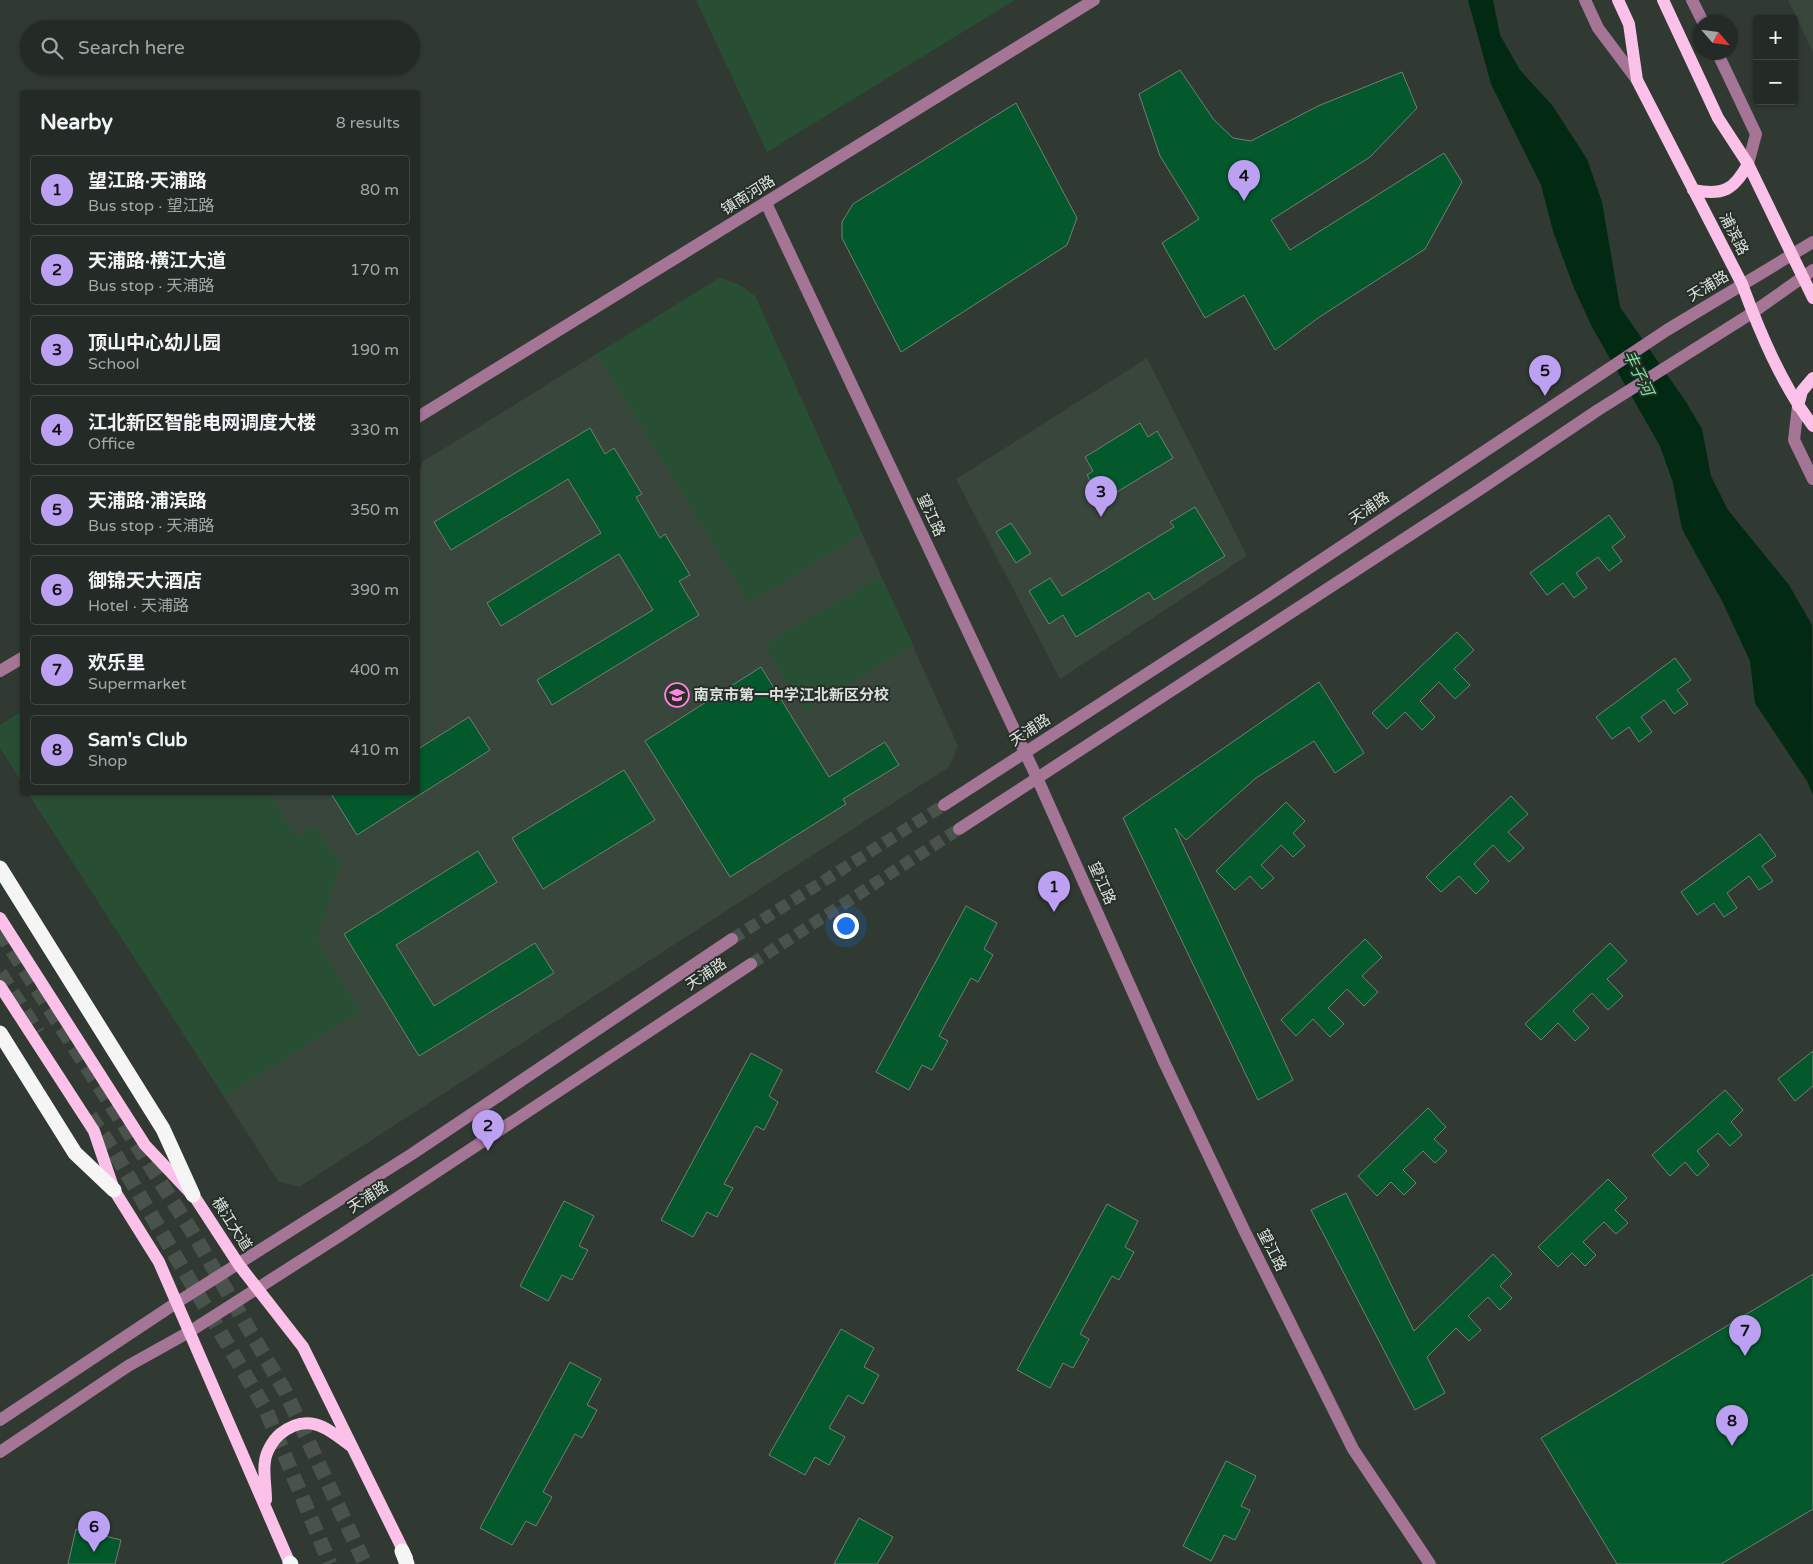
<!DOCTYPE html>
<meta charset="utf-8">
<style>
:root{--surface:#242b26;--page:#303732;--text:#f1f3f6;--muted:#a3a7a7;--line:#414743;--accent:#bca0f2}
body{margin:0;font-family:"Varela Round","Noto Sans SC",sans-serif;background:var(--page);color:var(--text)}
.controls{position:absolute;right:15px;top:15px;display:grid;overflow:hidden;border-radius:5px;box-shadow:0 1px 4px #0004}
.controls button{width:45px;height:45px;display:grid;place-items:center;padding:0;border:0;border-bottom:1px solid var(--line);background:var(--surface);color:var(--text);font:25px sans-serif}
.compass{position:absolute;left:1693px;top:15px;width:45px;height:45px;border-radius:50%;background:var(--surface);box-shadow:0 1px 4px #0004;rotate:118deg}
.you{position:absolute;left:845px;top:925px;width:18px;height:18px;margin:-12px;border:4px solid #fff;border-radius:50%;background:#1a73e8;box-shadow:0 0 0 8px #1a73e833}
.badge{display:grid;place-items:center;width:32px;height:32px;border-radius:50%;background:var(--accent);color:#111;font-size:16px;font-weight:700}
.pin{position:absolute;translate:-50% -41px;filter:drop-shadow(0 1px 2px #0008)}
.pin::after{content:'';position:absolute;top:26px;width:18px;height:15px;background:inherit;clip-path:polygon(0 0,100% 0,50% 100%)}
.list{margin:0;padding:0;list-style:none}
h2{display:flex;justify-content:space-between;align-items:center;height:65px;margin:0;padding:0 20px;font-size:21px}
h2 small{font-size:16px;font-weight:400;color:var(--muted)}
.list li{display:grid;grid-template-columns:32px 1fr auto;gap:15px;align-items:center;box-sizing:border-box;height:70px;margin:0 10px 10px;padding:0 10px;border:1px solid var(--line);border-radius:5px}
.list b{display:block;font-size:19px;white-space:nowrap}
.list p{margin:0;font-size:16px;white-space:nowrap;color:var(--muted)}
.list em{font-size:16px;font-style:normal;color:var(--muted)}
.icon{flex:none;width:28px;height:28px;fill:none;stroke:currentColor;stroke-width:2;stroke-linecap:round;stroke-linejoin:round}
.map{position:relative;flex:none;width:1813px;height:1564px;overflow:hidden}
.search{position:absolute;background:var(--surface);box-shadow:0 1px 4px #0004;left:20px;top:20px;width:400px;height:55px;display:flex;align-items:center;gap:12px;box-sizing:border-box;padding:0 18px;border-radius:28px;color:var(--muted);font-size:19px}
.panel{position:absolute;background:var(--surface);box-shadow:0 1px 4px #0004;left:20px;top:90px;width:400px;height:705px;border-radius:5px}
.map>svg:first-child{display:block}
.built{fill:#38463c}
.green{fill:#284e34}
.water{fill:#022a13}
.building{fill:#03582c;stroke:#747e76}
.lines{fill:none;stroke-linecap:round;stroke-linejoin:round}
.minor-tunnel{stroke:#4a524c;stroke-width:12;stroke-dasharray:12 6;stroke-linecap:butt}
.highway-tunnel{stroke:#4a524c;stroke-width:15;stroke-dasharray:15 8;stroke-linecap:butt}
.minor{stroke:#a47595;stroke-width:12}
.major{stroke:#fbc1e9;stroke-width:12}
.highway{stroke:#f5f5f5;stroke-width:15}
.labels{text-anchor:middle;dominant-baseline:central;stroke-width:4;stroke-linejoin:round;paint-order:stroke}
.street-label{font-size:15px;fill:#dde2de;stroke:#262f28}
.poi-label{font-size:15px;font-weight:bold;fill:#dde2de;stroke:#262f28;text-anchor:start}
.water-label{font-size:16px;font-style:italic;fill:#7fe19f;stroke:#262f28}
</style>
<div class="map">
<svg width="1813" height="1564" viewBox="0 0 1813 1564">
<rect width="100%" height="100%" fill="#303932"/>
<!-- built -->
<path class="built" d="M1788,0H1813V52Z
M719,278L738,284L755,296L958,746L949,767L299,1187L278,1181L28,793L418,792V479L422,462Z
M1147,358L1247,556L1060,679L956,479Z"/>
<!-- green -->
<path class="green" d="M696,0H1015L767,152Z
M719,278L738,284L755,296L862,533L749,603L597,354Z
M881,576L913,644L806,712L764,645Z
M22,711V783L0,748V725Z
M28,793H269L296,837L315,825L341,864L317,940L360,1012L224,1096Z"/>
<!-- water -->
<path class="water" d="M1468,0H1493L1500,35L1520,70L1552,105L1587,159L1602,202L1620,307L1686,402L1702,429L1711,476L1728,510L1789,585L1812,625L1813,795L1807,781L1755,703L1750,661L1722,601L1682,529L1673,483L1660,446L1592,327L1574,288L1553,231L1541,185L1491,84Z"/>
<!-- building -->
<path class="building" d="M1180,70L1214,120L1233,138L1251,141L1318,106L1402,72L1417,108L1370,157L1271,220L1290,250L1444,153L1462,182L1425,249L1318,318L1275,350L1244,295L1205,318L1162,243L1199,219L1160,156L1139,94Z
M1016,103L1077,218L1067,245L901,352L842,238V222L853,204Z
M1140,423L1148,437L1157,431L1173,458L1102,501L1087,475L1093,471L1085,457Z
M590,428L605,454L614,448L642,494L636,497L660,538L665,534L690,575L679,581L699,615L552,705L537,680L653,610L619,554L501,626L487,603L601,533L568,479L451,550L434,522Z
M1195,507L1225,556L1154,600L1149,592L1076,637L1063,615L1049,624L1029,591L1050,578L1062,596L1174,527L1170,522Z
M1609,515L1625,537L1612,547L1622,561L1609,571L1598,557L1576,573L1587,588L1574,598L1563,583L1547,595L1530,573Z
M1011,523L1031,553L1016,563L996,532Z
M1457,632L1474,650L1454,669L1470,685L1455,699L1439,682L1420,701L1435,717L1422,730L1405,712L1387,729L1372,713Z
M1675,658L1691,680L1677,690L1688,704L1674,714L1664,700L1641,717L1652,732L1639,742L1629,727L1612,739L1596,717Z
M761,667L829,777L885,742L899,765L843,799L846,804L730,877L645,741Z
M1319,682L1364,753L1335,773L1314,741L1256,778L1186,840L1175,828L1293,1080L1258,1100L1123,818Z
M469,717L490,750L357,835L330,792H418V749Z
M624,770L655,820L543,889L512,838Z
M1511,796L1528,814L1508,832L1524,848L1509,862L1493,845L1474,864L1489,881L1476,894L1459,876L1441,892L1426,877Z
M1286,802L1305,821L1293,833L1305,846L1293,857L1281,845L1261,865L1274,878L1262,889L1250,876L1235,890L1216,871Z
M1760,834L1776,856L1762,866L1773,881L1759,890L1749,876L1727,893L1737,908L1724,917L1714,903L1697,915L1681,892Z
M478,851L497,882L396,945L434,1006L535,943L554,973L419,1056L344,934Z
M966,906L997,923L984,949L993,955L978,982L971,978L939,1036L948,1041L932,1070L922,1065L909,1090L876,1072Z
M1365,939L1382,957L1362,976L1378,992L1364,1006L1347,989L1328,1008L1344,1024L1330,1037L1313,1019L1296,1036L1281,1020Z
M1610,943L1627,961L1607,979L1623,996L1608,1010L1592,993L1573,1011L1589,1028L1575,1041L1558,1023L1541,1040L1525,1024Z
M1813,1051V1086L1795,1101L1778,1079Z
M751,1053L782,1070L769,1096L778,1102L764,1130L756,1126L724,1184L733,1188L717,1217L707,1212L693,1237L661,1220Z
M1725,1090L1743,1110L1731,1122L1742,1135L1730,1146L1718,1133L1697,1151L1709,1165L1697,1176L1685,1162L1670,1176L1652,1155Z
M1428,1108L1446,1127L1434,1139L1447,1151L1435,1163L1423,1151L1403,1170L1416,1183L1404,1195L1391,1182L1377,1196L1358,1176Z
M1608,1179L1627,1198L1615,1210L1628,1223L1616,1234L1604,1222L1583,1242L1596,1255L1585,1266L1572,1253L1558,1267L1538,1247Z
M1346,1193L1414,1331L1493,1254L1512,1274L1500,1286L1512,1298L1500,1310L1488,1297L1468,1316L1481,1330L1469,1341L1456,1328L1427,1357L1445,1393L1415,1410L1311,1210Z
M564,1201L594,1216L579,1246L588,1250L572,1280L562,1275L548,1301L520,1286Z
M1107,1204L1138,1221L1125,1247L1134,1252L1119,1280L1112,1276L1080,1334L1089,1339L1073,1368L1063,1363L1050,1388L1017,1370Z
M1813,1274V1509L1721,1564H1617L1541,1438Z
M841,1329L874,1348L864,1367L879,1375L863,1404L848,1395L829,1428L845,1437L829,1465L815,1457L805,1475L769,1455Z
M570,1362L601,1379L587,1405L597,1410L582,1438L575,1434L543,1492L552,1497L536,1526L526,1521L512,1545L480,1528Z
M1226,1461L1256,1476L1241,1506L1250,1510L1235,1540L1224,1535L1211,1561L1183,1546Z
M859,1518L893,1537L877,1564H834Z
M76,1529L121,1540L115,1564H68Z"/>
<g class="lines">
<!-- minor-tunnel -->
<path class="minor-tunnel" d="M732,939L944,805
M751,964L959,829"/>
<!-- highway-tunnel -->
<path class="highway-tunnel" d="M0,931L193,1233L286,1393L365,1564
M0,973L38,1033
M90,1116L113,1150L265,1408L330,1564"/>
<!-- minor -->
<path class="minor" d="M1585,0L1598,28L1637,80
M1692,0L1703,22
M1717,52L1756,134L1748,164
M766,203L1038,780L1165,1064L1245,1232L1353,1449L1430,1564
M1798,406L1794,440L1813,479
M418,417L1094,0
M0,671L22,658
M944,805L1264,598L1667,330L1813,242
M959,829L1476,492L1598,410L1752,313L1813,270
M0,1420L176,1303L412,1154L732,939
M0,1452L128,1366L189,1332L341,1235L751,964"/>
<!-- major -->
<path class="major" d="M1618,0L1629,24L1637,80L1742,284C1760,333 1782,385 1813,426
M1663,0L1718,118L1748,164L1813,298
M1693,190C1723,196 1734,190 1748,164
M1798,406L1802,391L1813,378
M0,918L145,1145L196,1199L239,1265L303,1347L407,1558
M0,986L94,1131L114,1190L159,1262L290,1564
M266,1500C266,1487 263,1473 265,1461C266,1452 273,1440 280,1434C309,1411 328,1429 352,1447"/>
<!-- highway -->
<path class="highway" d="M0,868L163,1129L193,1195
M0,1033L75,1153L114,1190
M402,1551L407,1564
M290,1563L291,1564"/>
</g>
<!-- icons -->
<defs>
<g id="school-ring" transform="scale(1.25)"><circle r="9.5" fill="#262f28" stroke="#ff85de" stroke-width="1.5"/><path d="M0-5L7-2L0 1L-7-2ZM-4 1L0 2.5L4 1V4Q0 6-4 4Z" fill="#ff85de"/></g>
</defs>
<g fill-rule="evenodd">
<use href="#school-ring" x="677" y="695"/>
</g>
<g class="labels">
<!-- street labels -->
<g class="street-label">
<text transform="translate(748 195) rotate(-32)">镇南河路</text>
<text transform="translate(1734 234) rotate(63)">浦滨路</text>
<text transform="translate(1708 286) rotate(-31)">天浦路</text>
<text transform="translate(1369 508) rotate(-34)">天浦路</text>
<text transform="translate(931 515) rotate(65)">望江路</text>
<text transform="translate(1030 730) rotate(-33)">天浦路</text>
<text transform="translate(1102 883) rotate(66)">望江路</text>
<text transform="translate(706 974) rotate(-33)">天浦路</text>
<text transform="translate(368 1197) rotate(-33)">天浦路</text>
<text transform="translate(232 1224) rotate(57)">横江大道</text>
<text transform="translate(1272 1250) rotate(63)">望江路</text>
</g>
<!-- poi labels -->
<g class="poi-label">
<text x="694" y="695">南京市第一中学江北新区分校</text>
</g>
<!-- water labels -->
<g class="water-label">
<text transform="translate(1638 373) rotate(64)">丰子河</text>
</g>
</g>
</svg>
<div class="controls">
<button>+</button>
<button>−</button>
</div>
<svg class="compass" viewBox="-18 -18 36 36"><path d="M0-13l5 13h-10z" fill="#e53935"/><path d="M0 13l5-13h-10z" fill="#a3a7a7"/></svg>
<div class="you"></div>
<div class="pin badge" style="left:1054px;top:912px">1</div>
<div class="pin badge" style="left:488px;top:1151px">2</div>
<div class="pin badge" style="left:1101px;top:517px">3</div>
<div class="pin badge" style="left:1244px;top:201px">4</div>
<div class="pin badge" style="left:1545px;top:396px">5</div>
<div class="pin badge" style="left:94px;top:1552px">6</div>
<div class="pin badge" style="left:1745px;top:1356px">7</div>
<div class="pin badge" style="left:1732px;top:1446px">8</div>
<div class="search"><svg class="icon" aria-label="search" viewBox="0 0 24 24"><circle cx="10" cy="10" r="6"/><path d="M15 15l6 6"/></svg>Search here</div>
<section class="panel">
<h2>Nearby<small>8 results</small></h2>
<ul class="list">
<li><span class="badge">1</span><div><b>望江路·天浦路</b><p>Bus stop · 望江路</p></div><em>80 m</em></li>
<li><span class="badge">2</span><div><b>天浦路·横江大道</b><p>Bus stop · 天浦路</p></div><em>170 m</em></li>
<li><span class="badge">3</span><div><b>顶山中心幼儿园</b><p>School</p></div><em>190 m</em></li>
<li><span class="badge">4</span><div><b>江北新区智能电网调度大楼</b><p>Office</p></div><em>330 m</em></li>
<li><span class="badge">5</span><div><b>天浦路·浦滨路</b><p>Bus stop · 天浦路</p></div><em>350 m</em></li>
<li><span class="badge">6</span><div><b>御锦天大酒店</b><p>Hotel · 天浦路</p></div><em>390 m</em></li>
<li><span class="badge">7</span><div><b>欢乐里</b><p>Supermarket</p></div><em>400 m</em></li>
<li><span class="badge">8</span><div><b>Sam's Club</b><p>Shop</p></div><em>410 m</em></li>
</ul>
</section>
</div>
